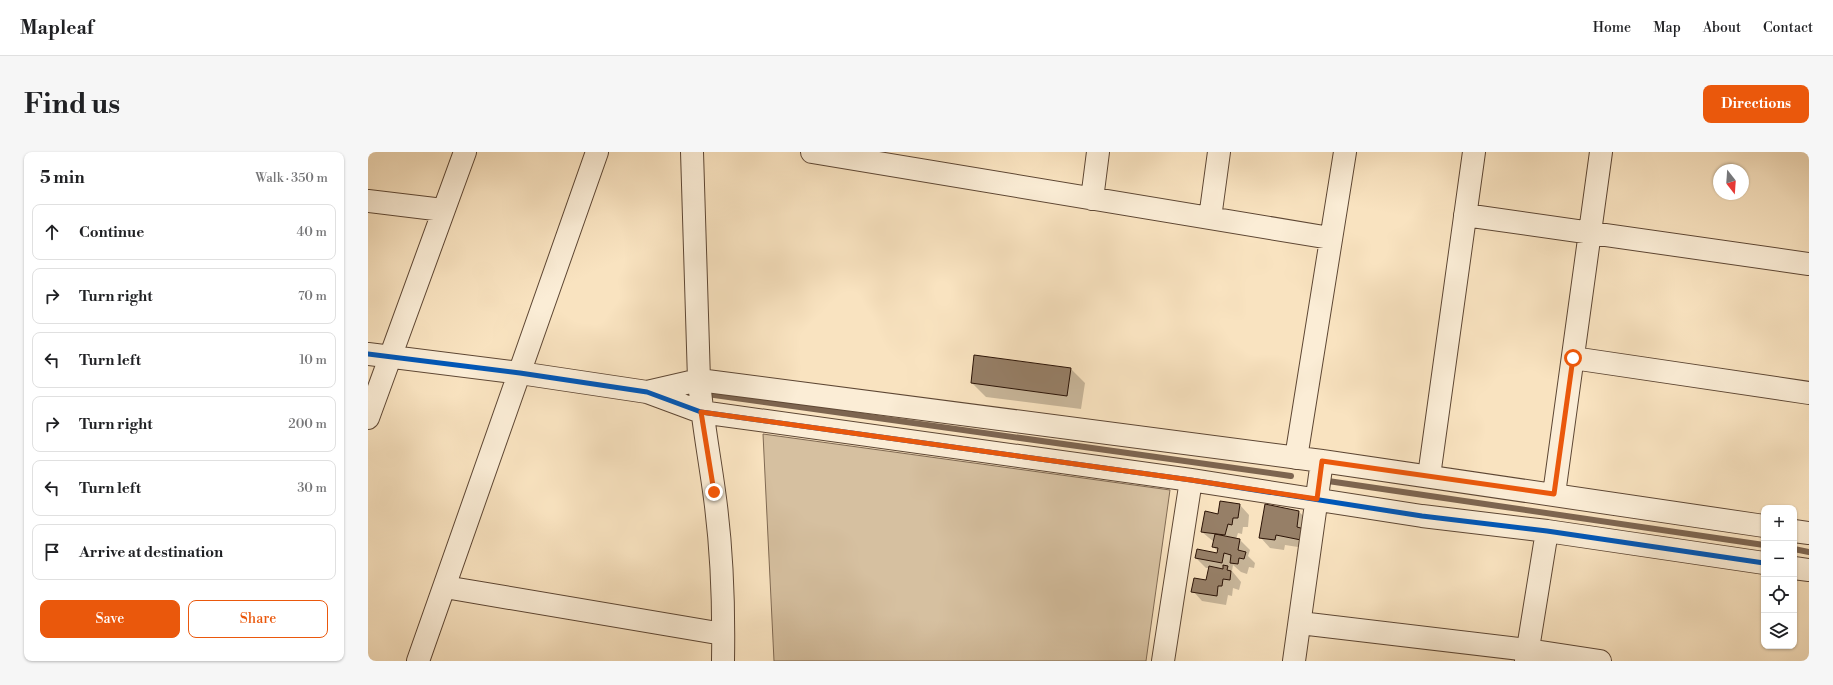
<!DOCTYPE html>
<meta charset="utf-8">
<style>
:root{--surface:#fff;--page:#f6f6f6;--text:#202124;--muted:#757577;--line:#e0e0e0;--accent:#ea580c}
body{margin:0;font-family:"Libre Bodoni",serif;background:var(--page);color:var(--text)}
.controls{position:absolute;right:12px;bottom:12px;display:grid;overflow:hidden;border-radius:8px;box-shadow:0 1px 3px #0004}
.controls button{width:36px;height:36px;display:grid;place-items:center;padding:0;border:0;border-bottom:1px solid var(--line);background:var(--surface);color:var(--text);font:20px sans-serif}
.compass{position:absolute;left:1345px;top:12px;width:36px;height:36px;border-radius:50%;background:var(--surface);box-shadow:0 1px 3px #0004;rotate:163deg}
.stop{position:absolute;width:12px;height:12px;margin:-9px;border:3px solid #ea580c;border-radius:50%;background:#fff}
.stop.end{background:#ea580c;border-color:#fff;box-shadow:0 1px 4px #0008}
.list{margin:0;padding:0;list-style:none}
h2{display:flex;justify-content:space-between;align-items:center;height:52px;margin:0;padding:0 16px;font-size:17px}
h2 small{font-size:13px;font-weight:400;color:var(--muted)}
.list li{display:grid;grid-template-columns:26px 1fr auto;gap:12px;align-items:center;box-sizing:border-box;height:56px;margin:0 8px 8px;padding:0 8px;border:1px solid var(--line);border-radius:8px}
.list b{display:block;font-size:15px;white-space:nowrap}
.list em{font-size:13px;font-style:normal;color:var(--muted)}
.actions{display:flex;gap:8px;padding:12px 16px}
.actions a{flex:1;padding:9px 0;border:1px solid var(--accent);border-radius:8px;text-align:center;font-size:14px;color:var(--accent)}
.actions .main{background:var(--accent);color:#fff}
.icon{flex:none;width:22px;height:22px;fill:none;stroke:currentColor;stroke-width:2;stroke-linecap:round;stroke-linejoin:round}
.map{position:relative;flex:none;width:1441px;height:509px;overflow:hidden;border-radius:8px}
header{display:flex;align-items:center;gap:24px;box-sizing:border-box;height:56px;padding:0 20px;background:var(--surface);border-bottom:1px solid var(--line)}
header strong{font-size:19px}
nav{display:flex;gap:22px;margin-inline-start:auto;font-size:14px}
.intro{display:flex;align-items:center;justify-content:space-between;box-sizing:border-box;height:96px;padding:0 24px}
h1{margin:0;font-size:28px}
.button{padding:10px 18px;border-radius:8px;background:var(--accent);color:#fff;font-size:14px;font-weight:700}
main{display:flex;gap:24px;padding:0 24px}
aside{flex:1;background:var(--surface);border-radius:8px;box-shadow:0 1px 3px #0004}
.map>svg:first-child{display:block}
.green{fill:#d6c0a0;stroke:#806a53}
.shadow{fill:#0003}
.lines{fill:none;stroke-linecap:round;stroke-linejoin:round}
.stream{stroke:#7d6550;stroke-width:6}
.building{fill:#967f67;stroke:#2b1306}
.minor-casing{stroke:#5e4734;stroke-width:24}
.minor{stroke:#fbedd6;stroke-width:22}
.cycleway-casing{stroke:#fbedd6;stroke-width:8}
.cycleway{stroke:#0057b8;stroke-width:5}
.route{stroke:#ea580c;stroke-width:5}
</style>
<header>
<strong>Mapleaf</strong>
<nav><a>Home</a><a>Map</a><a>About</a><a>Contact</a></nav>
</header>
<div class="intro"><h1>Find us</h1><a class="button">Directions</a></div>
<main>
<aside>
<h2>5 min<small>Walk · 350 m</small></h2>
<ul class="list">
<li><svg class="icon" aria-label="ahead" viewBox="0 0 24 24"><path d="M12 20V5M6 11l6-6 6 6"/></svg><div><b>Continue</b></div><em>40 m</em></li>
<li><svg class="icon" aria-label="right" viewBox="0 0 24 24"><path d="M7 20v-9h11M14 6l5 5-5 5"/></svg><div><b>Turn right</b></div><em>70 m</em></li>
<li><svg class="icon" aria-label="left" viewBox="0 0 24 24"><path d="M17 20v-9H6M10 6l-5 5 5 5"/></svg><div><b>Turn left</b></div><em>10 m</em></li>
<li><svg class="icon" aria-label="right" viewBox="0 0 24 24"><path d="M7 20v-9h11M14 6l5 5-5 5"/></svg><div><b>Turn right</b></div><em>200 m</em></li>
<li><svg class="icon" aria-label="left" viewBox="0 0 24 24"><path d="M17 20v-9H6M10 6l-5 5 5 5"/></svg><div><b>Turn left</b></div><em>30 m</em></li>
<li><svg class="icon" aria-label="arrive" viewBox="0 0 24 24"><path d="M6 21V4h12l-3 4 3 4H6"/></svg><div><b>Arrive at destination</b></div></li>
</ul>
<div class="actions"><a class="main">Save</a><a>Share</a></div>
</aside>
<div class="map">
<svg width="1441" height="509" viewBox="0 0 1441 509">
<rect width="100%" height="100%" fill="#f9e3c0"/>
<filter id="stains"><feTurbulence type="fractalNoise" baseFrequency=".005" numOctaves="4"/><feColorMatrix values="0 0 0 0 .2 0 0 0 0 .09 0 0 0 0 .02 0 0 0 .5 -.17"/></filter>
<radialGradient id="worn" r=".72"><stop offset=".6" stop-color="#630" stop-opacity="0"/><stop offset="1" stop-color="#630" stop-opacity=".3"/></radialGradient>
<!-- green -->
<path class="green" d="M395,282L802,338L778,509H406Z"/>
<!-- shadow -->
<path class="shadow" d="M703,217L717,231L713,257L618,245L604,231Z
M872,353L881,363L880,375H875L874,382L870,381L868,387L872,388L882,398L880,404L887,411L886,416L881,415L879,422L873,420L865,413L864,419L873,430L871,438L865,436L864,444L860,443L858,453L834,449L825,439L839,429L842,416H838L828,406L850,402V400L845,394L846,390L834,380L850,363Z
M898,353L931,360L941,369L943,397L917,393L916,398L902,396L893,386Z"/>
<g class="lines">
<!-- stream -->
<path class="stream" d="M339,242L923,324
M960,329L1396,393
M1426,397L1441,400"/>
</g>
<!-- building -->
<path class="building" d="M606,203L703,216L699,244L603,231Z
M852,349L872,352L870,366H865L864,373L860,372L857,383L833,380L837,359L850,362Z
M897,352L931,359L929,375L936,377L933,388L908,383L907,388L891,386Z
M847,382L872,387L870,398L878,400L876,407L871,406L870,412L862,411L863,403L856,401L854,411L827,406L829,397L849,401L850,396L844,395Z
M855,413L860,414L859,418L863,419L862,428L855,427L854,434H850L849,444L823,440L826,426L838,428L841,414L855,417Z"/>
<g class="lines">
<!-- minor casing -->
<g class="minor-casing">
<path id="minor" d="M324,0L331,228C334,266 341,302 346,339C354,395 356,452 355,509
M444,0L962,86
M724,47L730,0
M0,49L75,58
M1097,63L1441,112
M842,66L851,0
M0,202L152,221L279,240L333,260L823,328L1054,364L1179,379L1396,411
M1205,206L1441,241
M279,240L331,228L954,309L1396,374
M0,266L97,0
M928,306L977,0
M1061,324L1106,0
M1186,342L1233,0
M1426,379L1441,381
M1426,416L1441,418
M77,435L355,482
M932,471L1160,498L1232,509
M50,509L229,0
M795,509L823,328
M926,509L954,309
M1158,509L1179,379"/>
</g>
<!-- minor -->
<use href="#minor" class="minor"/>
<!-- cycleway casing -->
<g class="cycleway-casing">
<path id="cycleway" d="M0,202L152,221L279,240L333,260L823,328L1054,364L1179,379L1396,411"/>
</g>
<!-- cycleway -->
<use href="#cycleway" class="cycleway"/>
</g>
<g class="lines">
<!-- route -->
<path class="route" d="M346,340L333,260L823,328L949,347L954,309L1186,342L1205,206"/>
</g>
<rect width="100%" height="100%" filter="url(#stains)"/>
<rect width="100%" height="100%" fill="url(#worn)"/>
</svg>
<div class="controls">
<button>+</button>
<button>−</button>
<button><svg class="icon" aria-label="locate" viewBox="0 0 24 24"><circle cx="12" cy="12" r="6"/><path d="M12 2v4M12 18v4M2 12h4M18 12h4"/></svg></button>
<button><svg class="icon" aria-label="layers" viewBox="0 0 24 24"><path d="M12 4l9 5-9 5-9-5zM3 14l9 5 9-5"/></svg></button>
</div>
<svg class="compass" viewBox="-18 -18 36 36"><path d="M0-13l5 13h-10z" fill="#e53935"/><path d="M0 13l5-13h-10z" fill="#757577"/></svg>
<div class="stop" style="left:1205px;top:206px"></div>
<div class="stop end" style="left:346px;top:340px"></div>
</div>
</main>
